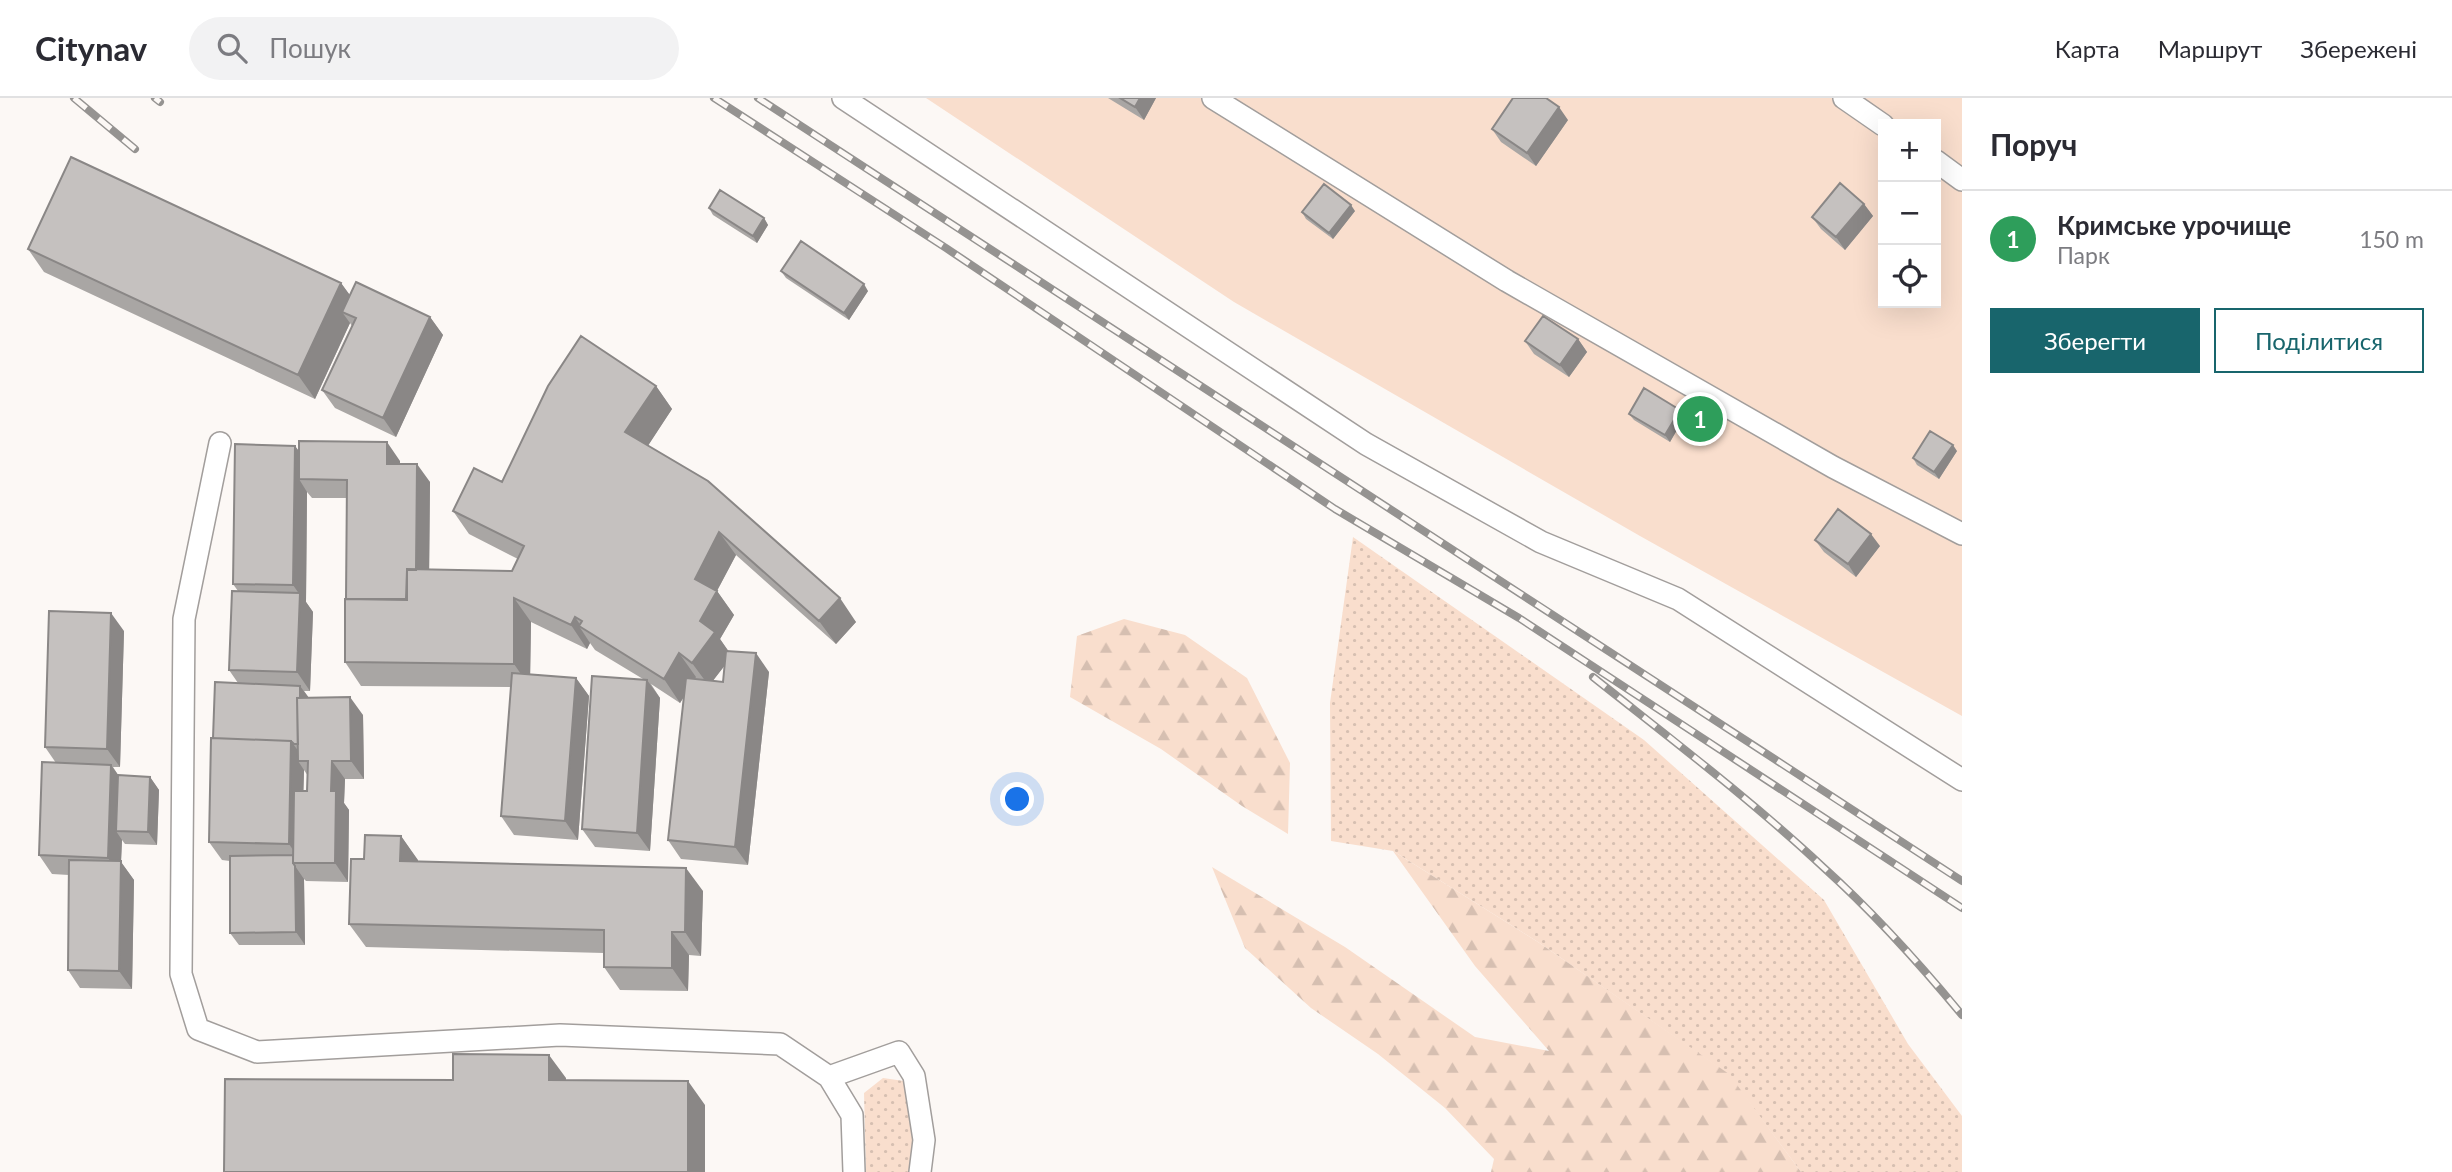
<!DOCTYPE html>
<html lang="uk">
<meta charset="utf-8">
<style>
:root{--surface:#fff;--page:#f2f2f3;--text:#2b2b33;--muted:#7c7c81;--line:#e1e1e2;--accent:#18656c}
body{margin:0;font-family:Lato,sans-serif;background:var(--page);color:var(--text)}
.controls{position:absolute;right:21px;top:21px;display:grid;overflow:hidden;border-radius:0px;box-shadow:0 7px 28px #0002}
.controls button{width:63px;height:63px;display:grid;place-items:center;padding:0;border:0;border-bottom:2px solid var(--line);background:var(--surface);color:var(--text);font:35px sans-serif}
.you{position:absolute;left:1018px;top:702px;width:24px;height:24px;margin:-18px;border:5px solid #fff;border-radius:50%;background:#1a73e8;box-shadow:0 0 0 10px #1a73e833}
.badge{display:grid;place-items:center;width:46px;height:46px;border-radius:50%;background:var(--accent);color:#fff;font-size:23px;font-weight:700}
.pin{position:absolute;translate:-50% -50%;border:4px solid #fff;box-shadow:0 2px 7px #0006}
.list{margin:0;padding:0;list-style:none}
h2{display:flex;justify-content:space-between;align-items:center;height:91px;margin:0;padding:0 28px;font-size:30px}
h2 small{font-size:23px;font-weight:400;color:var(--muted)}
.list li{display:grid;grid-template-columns:46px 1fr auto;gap:21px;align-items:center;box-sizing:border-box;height:98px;padding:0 28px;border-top:2px solid var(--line)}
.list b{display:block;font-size:26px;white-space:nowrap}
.list p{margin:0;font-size:23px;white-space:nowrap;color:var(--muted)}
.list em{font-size:23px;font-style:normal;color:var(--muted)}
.actions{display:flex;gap:14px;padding:21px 28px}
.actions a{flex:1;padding:16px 0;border:2px solid var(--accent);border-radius:0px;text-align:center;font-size:24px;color:var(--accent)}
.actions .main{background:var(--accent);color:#fff}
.icon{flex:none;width:38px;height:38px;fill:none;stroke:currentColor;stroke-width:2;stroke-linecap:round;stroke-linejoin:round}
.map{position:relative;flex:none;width:1962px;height:1074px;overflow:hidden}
header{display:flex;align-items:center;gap:42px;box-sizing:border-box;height:98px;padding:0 35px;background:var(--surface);border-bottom:2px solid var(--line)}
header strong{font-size:33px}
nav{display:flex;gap:38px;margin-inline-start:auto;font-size:24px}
.search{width:490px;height:63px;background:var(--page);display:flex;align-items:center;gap:18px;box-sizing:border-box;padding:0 24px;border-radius:38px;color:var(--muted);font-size:26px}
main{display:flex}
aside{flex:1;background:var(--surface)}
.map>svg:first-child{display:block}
.grass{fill:url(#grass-dots)}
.forest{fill:url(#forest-firs)}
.garden{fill:#f9decd;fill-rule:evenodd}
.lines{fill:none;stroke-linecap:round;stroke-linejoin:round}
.lane-casing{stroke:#a29e9c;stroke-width:24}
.lane{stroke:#fff;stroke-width:21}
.rail-casing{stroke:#959391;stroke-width:8}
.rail{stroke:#fcf8f5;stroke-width:5;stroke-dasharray:16;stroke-linecap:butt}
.wall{fill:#a9a6a4;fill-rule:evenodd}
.shaded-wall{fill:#8a8786}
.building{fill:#c5c1bf;stroke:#8a8786;stroke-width:2}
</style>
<header>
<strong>Citynav</strong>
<div class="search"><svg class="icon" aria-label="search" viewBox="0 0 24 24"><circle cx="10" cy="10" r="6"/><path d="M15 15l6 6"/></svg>Пошук</div>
<nav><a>Карта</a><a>Маршрут</a><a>Збережені</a></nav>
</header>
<main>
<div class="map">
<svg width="1962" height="1074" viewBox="0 0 1962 1074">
<defs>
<pattern id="grass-dots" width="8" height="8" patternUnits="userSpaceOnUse" patternTransform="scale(1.75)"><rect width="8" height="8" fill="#f9decd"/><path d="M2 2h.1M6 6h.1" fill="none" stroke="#d6bfb1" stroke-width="1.8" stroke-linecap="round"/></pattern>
<pattern id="forest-firs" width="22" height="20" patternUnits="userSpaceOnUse" patternTransform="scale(1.75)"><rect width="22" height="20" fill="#f9decd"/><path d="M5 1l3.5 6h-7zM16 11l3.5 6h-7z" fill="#d6bfb1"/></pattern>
</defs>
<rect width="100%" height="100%" fill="#fcf8f5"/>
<!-- grass -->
<path class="grass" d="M1353,439L1644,642L1824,802L1908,946L1962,1018V1074H1801L1728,976L1538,844L1393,753L1331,743L1330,605Z
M883,980L904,983L913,1036L909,1074H866L864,995Z"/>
<!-- forest -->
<path class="forest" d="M1124,521L1185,537L1247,580L1290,665L1288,736L1242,708L1161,651L1070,599L1077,538Z
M1393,753L1538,844L1729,976L1801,1074H1491L1494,1061L1445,1010L1378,956L1311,910L1245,850L1212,769L1345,849L1475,939L1549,953L1475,868Z"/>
<!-- garden -->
<path class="garden" d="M926,0H1962V618L1640,438L1234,204ZM1883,26H1936V205H1883Z"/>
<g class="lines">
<!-- lane casing -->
<g class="lane-casing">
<path id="lane" d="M843,0L1366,346L1541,444L1678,501L1962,682
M1213,0L1507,183L1833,369L1962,436
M1844,0L1883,27
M1936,63L1962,82
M220,345L184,521L181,876L198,931L257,954L560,937L780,946L829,979L852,1017L854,1074
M829,979L899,954L914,978L924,1042L920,1074"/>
</g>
<!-- lane -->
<use href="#lane" class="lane"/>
<!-- rail casing -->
<g class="rail-casing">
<path id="rail" d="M74,0L135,51
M155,0L160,4
M714,0L946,150L1335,411L1519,520L1962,810
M758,0L1962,783
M1593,579C1671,641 1750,701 1823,769C1873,814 1919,865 1962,917"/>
</g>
<!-- rail -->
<use href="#rail" class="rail"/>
</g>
<!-- wall -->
<path class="wall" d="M1108,0H1156L1144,22Z
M1568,22L1536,68L1501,44L1492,31Z
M1864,106L1873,118L1845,152L1821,131L1812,119Z
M709,110L764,120L768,127L757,145L713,117Z
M1355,113L1333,141L1306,121L1302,114Z
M28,151L341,185L350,198L430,219L443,237L396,339L335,310L322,292L352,228L350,225L315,301L44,174Z
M781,173L868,193L849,222L786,180Z
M1578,241L1587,254L1569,279L1534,256L1525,243Z
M656,288L672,311L648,347L856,524L836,546L736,457L717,493L734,517L720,541L728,553L769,574L748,767L681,761L668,742L684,599L680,605L651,586L660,600L650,753L595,749L582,731L643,581L595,552L590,545L587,551L531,524L530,576L576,580L589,598L578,742L514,737L501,718L511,589L361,588L345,564L347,501V400H312L307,394L306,504L313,514L310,593H304L309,600L363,617L364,681H345L344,705L349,712L348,784L306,783L304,781L305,847H239L230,835V763L222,762L209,744L213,640L238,585L229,572L238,493L233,486L295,348L299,353L400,363V366L430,384L429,472L512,473L518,461L469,436L453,413L502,384ZM725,567L723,584L713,582ZM304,672L308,678L307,693H303Z
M1680,312L1685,318L1670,344L1634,322L1629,316Z
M1957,353L1939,381L1917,367L1913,360Z
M1815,442L1880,448L1856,479L1824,454Z
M124,533L120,669H113L118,677L150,679L159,692L157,747L125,746L122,742L121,764L134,782L132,891L80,890L68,872L69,777L52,776L39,757L56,665L45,649Z
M401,738L418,763L703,793L701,858L689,857L688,893L620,892L604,869V855L366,849L349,826Z"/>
<!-- shaded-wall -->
<path class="shaded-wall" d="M1140,0H1156L1144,22L1135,9Z
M1559,9L1568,22L1536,68L1527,55Z
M1936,102L1940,108L1936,113Z
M1864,106L1873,118L1845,152L1836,139Z
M1351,107L1355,113L1333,141L1329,135Z
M764,120L768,127L757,145L753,138Z
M341,185L358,208L342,214L350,225L315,301L298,277Z
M864,186L868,193L849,222L844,215Z
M430,219L443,237L396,339L383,320Z
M1578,241L1587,254L1569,279L1560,267Z
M656,288L672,311L642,357L625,334Z
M1680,312L1685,318L1670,344L1665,337Z
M387,344L400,363V384L387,366Z
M1953,347L1957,353L1939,381L1934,374Z
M295,348L308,366L299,381L307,394L306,504L313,514L310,593L297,574L300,497L293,487Z
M417,366L430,384L429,491L416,472Z
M719,434L736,457L712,502L717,493L734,517L720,541L732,558L709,588L692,565L700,523L695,481Z
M1871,436L1880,448L1856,479L1848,466Z
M514,500L531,524L530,589L514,566Z
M840,500L856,524L836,546L819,523Z
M111,515L124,533L120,669L107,651Z
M575,519L583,531L579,528L590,545L587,551L571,527Z
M679,555L696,579L680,605L664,581Z
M756,555L769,574L748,767L735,749Z
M576,580L589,598L578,742L565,723Z
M647,582L660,600L650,753L637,735Z
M300,588L309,600L298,646Z
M350,599L363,617L364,681L351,663Z
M291,643L304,661L298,663L304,672L302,765L289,746Z
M332,663L345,681L344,705L349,712L348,784L335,765L331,693Z
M111,667L124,685L116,733L122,742L121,764L134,782L132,891L119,873L120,778L108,760Z
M150,679L159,692L157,747L148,734Z
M401,738L418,762L417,786L400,763Z
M295,768L304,781L305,847L296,834Z
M686,770L703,793L701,858L685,834Z
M672,834L689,857L688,893L672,870Z
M549,957L566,980L565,1006L549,982Z
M688,983L705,1007V1074H688Z"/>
<!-- building -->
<path class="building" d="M1120,0H1140L1135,9Z
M1513,0H1546L1559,9L1527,55L1492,31Z
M71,59L341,185L298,277L28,151Z
M1840,85L1864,106L1836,139L1812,119Z
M1324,86L1351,107L1329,135L1302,114Z
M720,92L764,120L753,138L709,110Z
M801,143L864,186L844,215L781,173Z
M356,184L430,219L383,320L322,292L356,220L342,214Z
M1543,218L1578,241L1560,267L1525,243Z
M581,238L656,288L625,334L708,383L840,500L819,523L719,434L695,481L717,493L700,523L715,534L692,565L679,555L664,581L579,528L582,523L575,519L571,527L514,500V566L345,564V501L407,502V471L512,473L524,448L453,413L474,370L502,384L548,288Z
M1644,290L1680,312L1665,337L1629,316Z
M1930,333L1953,347L1934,374L1913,360Z
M299,343L387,344V366H417L416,472H407L406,501H346L347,382L299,381Z
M235,346L295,348L293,487L233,486Z
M1838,411L1871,436L1848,466L1815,442Z
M232,493L300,495L297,574L229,572Z
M49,513L111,515L107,651L45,649Z
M726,553L756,555L735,749L668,742L686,580L723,584Z
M512,575L576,580L565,723L501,718Z
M592,578L647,582L637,735L582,731Z
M215,584L300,588V600H297L298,646H294L291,643L213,640Z
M350,599L351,663H332L331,693H336L335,765H293L294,693H307L308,663H298L297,600Z
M211,640L291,643L289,746L209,744Z
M42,664L111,667L108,760L39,757Z
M118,677L150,679L148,734L116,733Z
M365,737L401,738L400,763L686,770L685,834H672V870L604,869V832L349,826L351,761H364Z
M293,757V765L295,768L296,834L230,835V758Z
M69,762L121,763L119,873L68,872Z
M453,956L549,957V982L688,983V1074H224L225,981L453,982Z"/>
</svg>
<div class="controls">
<button>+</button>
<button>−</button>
<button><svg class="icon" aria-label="locate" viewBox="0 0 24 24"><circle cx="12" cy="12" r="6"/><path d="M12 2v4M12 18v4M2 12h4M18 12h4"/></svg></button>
</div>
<div class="you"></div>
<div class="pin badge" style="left:1700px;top:321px;background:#2e9e5b">1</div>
</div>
<aside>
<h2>Поруч<small></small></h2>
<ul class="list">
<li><span class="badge" style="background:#2e9e5b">1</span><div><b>Кримське урочище</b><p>Парк</p></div><em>150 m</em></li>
</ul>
<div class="actions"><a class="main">Зберегти</a><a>Поділитися</a></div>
</aside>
</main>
